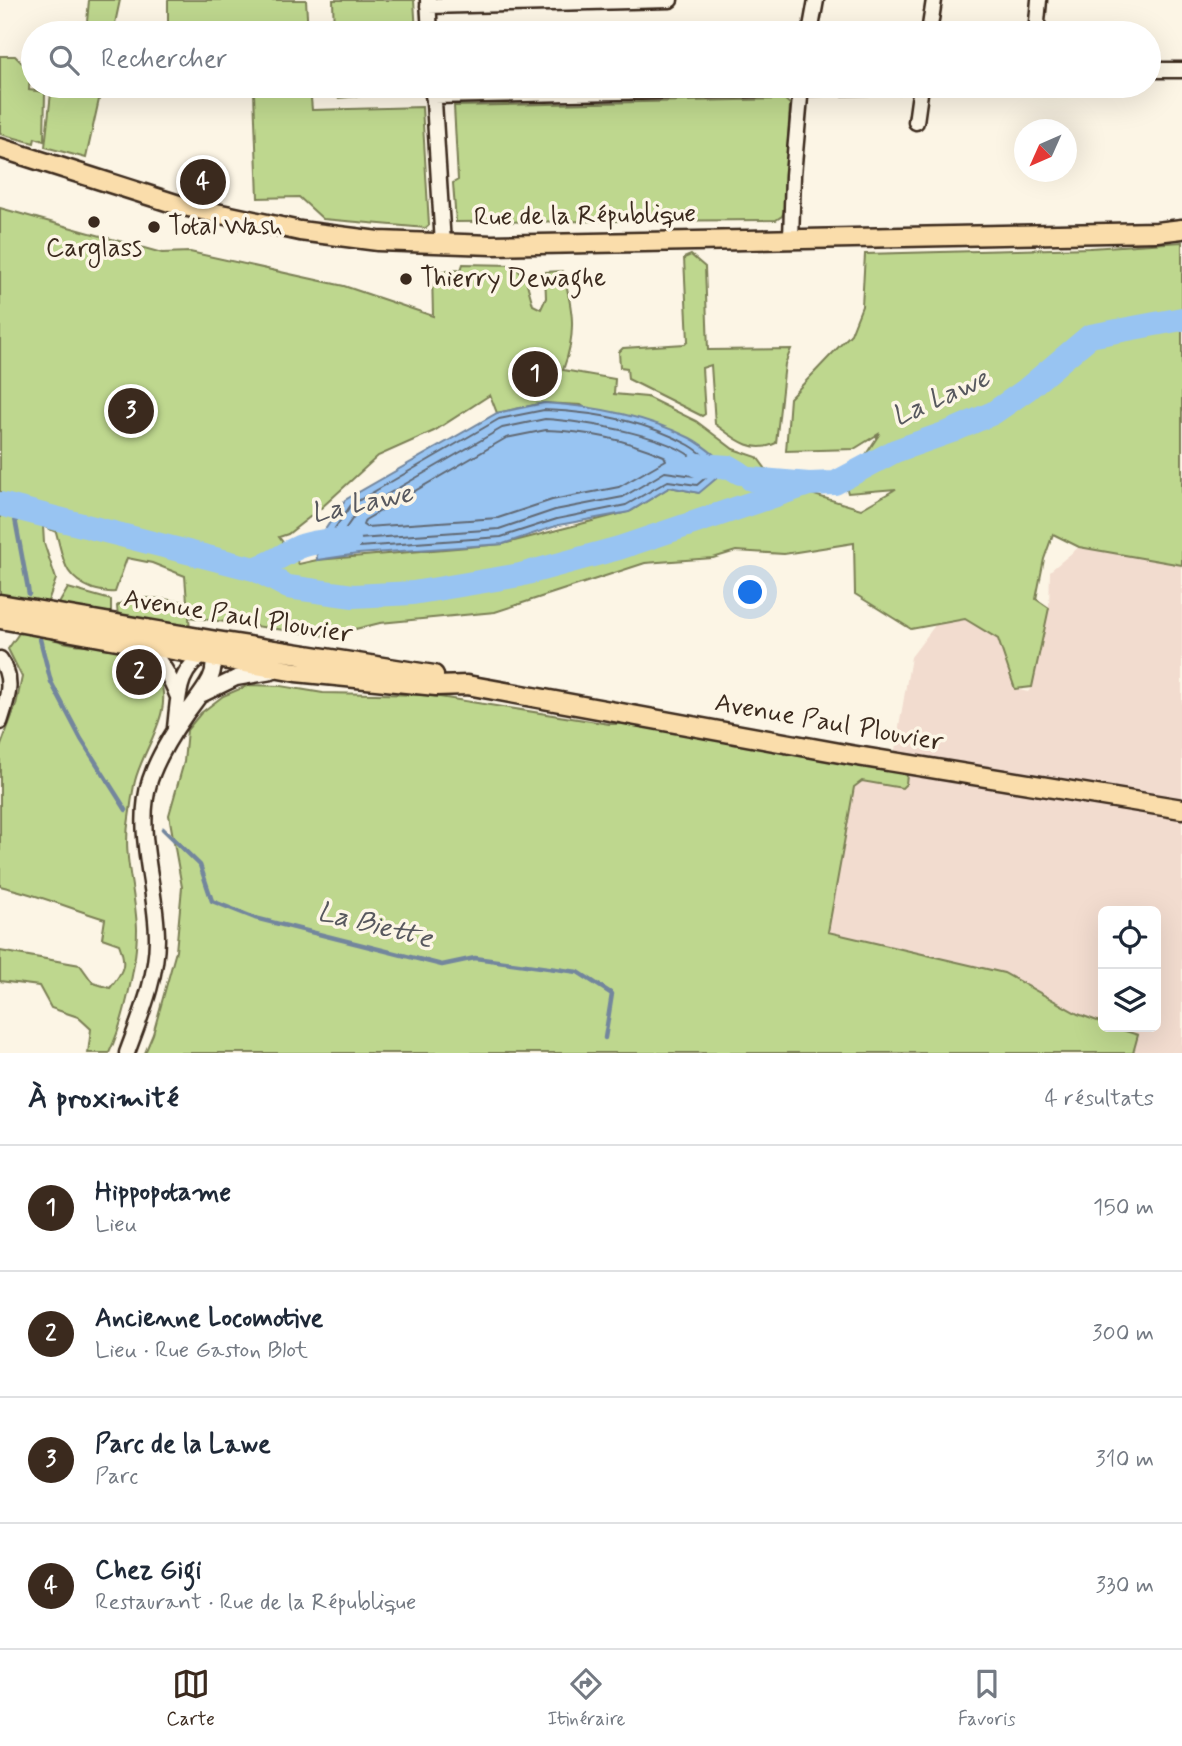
<!DOCTYPE html>
<html lang="fr">
<meta charset="utf-8">
<style>
:root{--surface:#fff;--page:#f2f2f3;--text:#1f2937;--muted:#747a83;--line:#e0e1e3;--accent:#3b2a1e}
body{margin:0;font-family:Mynerve,sans-serif;background:var(--page);color:var(--text)}
.controls{position:absolute;right:21px;bottom:21px;display:grid;overflow:hidden;border-radius:10px;box-shadow:0 7px 28px #0002}
.controls button{width:63px;height:63px;display:grid;place-items:center;padding:0;border:0;border-bottom:2px solid var(--line);background:var(--surface);color:var(--text);font:35px sans-serif}
.compass{position:absolute;left:1014px;top:119px;width:63px;height:63px;border-radius:50%;background:var(--surface);box-shadow:0 7px 28px #0002;rotate:225deg}
.you{position:absolute;left:751px;top:593px;width:24px;height:24px;margin:-18px;border:5px solid #fff;border-radius:50%;background:#1a73e8;box-shadow:0 0 0 10px #1a73e833}
.badge{display:grid;place-items:center;width:46px;height:46px;border-radius:50%;background:var(--accent);color:#fff;font-size:23px;font-weight:700}
.pin{position:absolute;translate:-50% -50%;border:4px solid #fff;box-shadow:0 2px 7px #0006}
.list{margin:0;padding:0;list-style:none}
h2{display:flex;justify-content:space-between;align-items:center;height:91px;margin:0;padding:0 28px;font-size:30px}
h2 small{font-size:23px;font-weight:400;color:var(--muted)}
.list li{display:grid;grid-template-columns:46px 1fr auto;gap:21px;align-items:center;box-sizing:border-box;height:126px;padding:0 28px;border-top:2px solid var(--line)}
.list b{display:block;font-size:26px;white-space:nowrap}
.list p{margin:0;font-size:23px;white-space:nowrap;color:var(--muted)}
.list em{font-size:23px;font-style:normal;color:var(--muted)}
.icon{flex:none;width:38px;height:38px;fill:none;stroke:currentColor;stroke-width:2;stroke-linecap:round;stroke-linejoin:round}
.map{position:relative;flex:none;width:1182px;height:1053px;overflow:hidden}
.search{position:absolute;background:var(--surface);box-shadow:0 7px 28px #0002;left:21px;right:21px;top:21px;height:77px;display:flex;align-items:center;gap:18px;box-sizing:border-box;padding:0 24px;border-radius:38px;color:var(--muted);font-size:26px}
.sheet{height:595px;background:var(--surface)}
nav{display:flex;justify-content:space-around;align-items:center;box-sizing:border-box;height:98px;border-top:2px solid var(--line);background:var(--surface);font-size:19px;color:var(--muted)}
nav a{display:grid;justify-items:center;gap:4px}
nav .on{color:var(--accent)}
.map>svg:first-child{display:block}
.built{fill:#f2dccf}
.green{fill:#bed78e;stroke:#7c8056;stroke-width:2;fill-rule:evenodd}
.water{fill:#98c4f2;stroke:#73869d;stroke-width:2}
.lines{fill:none;stroke-linecap:round;stroke-linejoin:round}
.shore{stroke:#606873;stroke-width:2}
.stream{stroke:#73869d;stroke-width:4.5}
.river{stroke:#98c4f2;stroke-width:24}
.minor-casing{stroke:#3b2a1e;stroke-width:19}
.major-casing{stroke:#3b2a1e;stroke-width:23}
.minor{stroke:#fcf5e5;stroke-width:14}
.major{stroke:#faddab;stroke-width:18}
.poi-dot{fill:#3b2a1e;stroke:#fcf5e5;stroke-width:2.5}
.labels{text-anchor:middle;dominant-baseline:central;stroke-width:7;stroke-linejoin:round;paint-order:stroke}
.street-label{font-size:26px;fill:#3b2a1e;stroke:#fcf5e5}
.poi-label{font-size:26px;fill:#3b2a1e;stroke:#fcf5e5;text-anchor:start}
.water-label{font-size:28px;font-style:italic;fill:#57585e;stroke:#fcf5e5}
</style>
<div class="map">
<svg width="1182" height="1053" viewBox="0 0 1182 1053">
<rect width="100%" height="100%" fill="#fcf5e5"/>
<filter id="ink" filterUnits="userSpaceOnUse"><feTurbulence type="fractalNoise" baseFrequency=".0143" numOctaves="2"/><feDisplacementMap in="SourceGraphic" scale="14" xChannelSelector="R" yChannelSelector="G"/><feConvolveMatrix kernelMatrix="1 2 1 2 8 2 1 2 1" color-interpolation-filters="sRGB"/></filter>
<g filter="url(#ink)">
<!-- built -->
<path class="built" d="M1079,547L1182,565V1053H1133L1137,1035L1113,1027H1156V911H1103V1023L1078,1014L1004,973L828,932L854,787L862,781L906,784L907,774L913,766L893,762L911,657L936,624L965,619L998,639L1015,689L1028,692L1032,687L1049,608L1050,571Z"/>
<!-- green -->
<path class="green" d="M89,0H120L113,33H86Z
M168,0H306L308,33H168Z
M333,0H414L416,33H334Z
M0,56H15L30,71L29,90L45,92L44,141L35,138L34,143L0,134Z
M71,86H102L86,158L45,147L51,93L70,95Z
M219,86H310L312,110L422,107L429,225L426,228L323,219L299,197L258,198L254,93Z
M337,86H420V91L338,98Z
M784,99L790,104L784,211L782,216L776,220L456,222L453,183L458,180L454,106Z
M0,208L162,253L190,252L344,286L433,316L432,272L461,270L463,264L514,265L526,280L533,305L541,309L546,298L545,272L563,271C573,311 577,332 563,370L615,379L614,394L647,397L696,421L733,449L757,457L777,484L861,509L896,489L848,493L841,470L859,465L880,433L854,449L786,451L790,398L851,334L862,306L865,254L1090,248L1182,242V565L1079,547L1053,534L1044,559L1036,599L1049,608L1032,687L1015,689L998,639L965,619L911,629L855,594L854,543L784,554L736,551L713,558L645,563L495,612L380,623L327,636L189,617L190,631L118,618L117,606C131,592 169,600 187,602L185,576L152,563L127,558L115,592C107,593 101,591 93,589C63,577 64,561 56,532L43,526L44,543L56,579L47,604L0,596ZM490,395L497,413L544,403L581,405L699,493L670,487L631,511L503,544L317,560L299,564L279,537L288,534L320,509L378,456L434,431Z
M691,255L705,267L708,350L791,349L785,364L776,443C752,455 734,438 715,424L711,365L702,368L705,414L702,416L628,379L627,368L620,367L619,352L623,348L685,344L688,341L684,258Z
M68,588L111,600V618L57,607Z
M22,629C37,634 53,640 68,643C100,649 140,641 158,676C176,710 143,748 135,781C132,793 131,806 129,818C122,856 136,892 137,929C137,963 124,1022 109,1053H88L91,1029L78,1017L51,1008L39,986L0,981V951L80,965L93,983L110,988C124,971 127,964 119,944L102,938L105,919C69,908 36,894 0,886V748L16,705L22,677L8,649Z
M249,685L281,686L323,693L427,695L609,724H636L907,774L906,784L902,788L862,781L854,787L828,932L1004,973L1078,1014L1103,1023V1027H1113L1138,1035L1133,1053H145L153,1034L176,951L182,887L169,815L184,762L187,730L201,713L223,696Z"/>
<!-- water -->
<path class="water" d="M544,403C595,406 644,415 690,438C704,445 717,458 730,467L699,493L670,487L629,512L559,525L503,544L358,554L317,560L316,543L345,500L497,413Z"/>
<g class="lines">
<!-- shore -->
<path class="shore" d="M544,410C593,412 646,421 689,445C698,450 707,458 715,465L716,469L697,485L668,481L626,505L557,519L501,537L358,547L327,551L324,550V544L351,505L499,419Z
M545,419C580,421 686,436 702,469L694,476L665,472L623,497L555,510L499,529L344,540L341,538V535L357,512L502,428Z
M546,430C588,431 626,440 664,456L666,460L619,487L552,500L498,518L366,527L363,525L365,520L506,438Z"/>
<!-- stream -->
<path class="stream" d="M13,508L29,594
M40,639L51,682L81,739L126,810
M163,829L200,865L212,901L255,918L442,965L475,958L578,972L612,994L605,1038"/>
<!-- river -->
<path class="river" d="M697,465L730,467L740,473
M751,479L809,484L835,483L895,451L952,431L993,413L1026,390L1090,336L1182,319
M0,504L254,569C274,563 281,555 299,547C314,541 333,540 349,540
M254,569L288,587L353,596L413,593L520,575L619,548L809,484"/>
<!-- minor casing -->
<g class="minor-casing">
<path id="minor" d="M428,0L430,33
M428,6L670,0
M810,33L816,0
M929,33L934,0
M1036,33L1039,0
M1149,70H1182
M433,86L443,244
M433,96L897,86
M916,122L921,86
M791,239L793,175L801,86
M139,644C160,655 170,677 178,697
M0,659C15,679 7,700 0,722
M203,694L236,678L272,672
M175,728C179,695 176,671 208,652
M127,1053C140,1017 157,978 157,939C157,887 134,831 150,780C158,756 172,734 186,714C194,703 204,691 210,679C215,669 215,657 208,649"/>
</g>
<!-- major casing -->
<g class="major-casing">
<path id="major" d="M0,148L179,205L300,231L378,241L492,245L1157,232L1182,229
M0,604L217,641L434,675
M0,619L296,672L436,686L467,685L851,755L1182,809"/>
</g>
<!-- minor -->
<use href="#minor" class="minor"/>
<!-- major -->
<use href="#major" class="major"/>
</g>
</g>
<!-- markers -->
<g class="poi-dot">
<circle cx="94" cy="222" r="7"/>
<circle cx="154" cy="227" r="7"/>
<circle cx="406" cy="279" r="7"/>
</g>
<g class="labels">
<!-- street labels -->
<g class="street-label">
<text transform="translate(585 216) rotate(-1)">Rue de la République</text>
<text transform="translate(238 617) rotate(9)">Avenue Paul Plouvier</text>
<text transform="translate(829 723) rotate(10)">Avenue Paul Plouvier</text>
</g>
<!-- poi labels -->
<g class="poi-label">
<text x="168" y="227">Total Wash</text>
<text x="94" y="249" text-anchor="middle">Carglass</text>
<text x="420" y="279">Thierry Dewaghe</text>
</g>
<!-- water labels -->
<g class="water-label">
<text transform="translate(941 398) rotate(-24)">La Lawe</text>
<text transform="translate(362 504) rotate(-12)">La Lawe</text>
<text transform="translate(375 926) rotate(14)">La Biette</text>
</g>
</g>
</svg>
<div class="controls">
<button><svg class="icon" aria-label="locate" viewBox="0 0 24 24"><circle cx="12" cy="12" r="6"/><path d="M12 2v4M12 18v4M2 12h4M18 12h4"/></svg></button>
<button><svg class="icon" aria-label="layers" viewBox="0 0 24 24"><path d="M12 4l9 5-9 5-9-5zM3 14l9 5 9-5"/></svg></button>
</div>
<svg class="compass" viewBox="-18 -18 36 36"><path d="M0-13l5 13h-10z" fill="#e53935"/><path d="M0 13l5-13h-10z" fill="#747a83"/></svg>
<div class="you"></div>
<div class="pin badge" style="left:535px;top:374px">1</div>
<div class="pin badge" style="left:139px;top:672px">2</div>
<div class="pin badge" style="left:131px;top:411px">3</div>
<div class="pin badge" style="left:203px;top:182px">4</div>
<div class="search"><svg class="icon" aria-label="search" viewBox="0 0 24 24"><circle cx="10" cy="10" r="6"/><path d="M15 15l6 6"/></svg>Rechercher</div>
</div>
<section class="sheet">
<h2>À proximité<small>4 résultats</small></h2>
<ul class="list">
<li><span class="badge">1</span><div><b>Hippopotame</b><p>Lieu</p></div><em>150 m</em></li>
<li><span class="badge">2</span><div><b>Ancienne Locomotive</b><p>Lieu · Rue Gaston Blot</p></div><em>300 m</em></li>
<li><span class="badge">3</span><div><b>Parc de la Lawe</b><p>Parc</p></div><em>310 m</em></li>
<li><span class="badge">4</span><div><b>Chez Gigi</b><p>Restaurant · Rue de la République</p></div><em>330 m</em></li>
</ul>
</section>
<nav>
<a class="on"><svg class="icon" aria-label="map" viewBox="0 0 24 24"><path d="M3 6l6-2 6 2 6-2v14l-6 2-6-2-6 2zM9 4v14M15 6v14"/></svg>Carte</a>
<a><svg class="icon" aria-label="directions" viewBox="0 0 24 24"><path d="M12 3l9 9-9 9-9-9zM9 14v-3h6M13 9l2 2-2 2"/></svg>Itinéraire</a>
<a><svg class="icon" aria-label="saved" viewBox="0 0 24 24"><path d="M7 4h10v16l-5-4-5 4z"/></svg>Favoris</a>
</nav>
